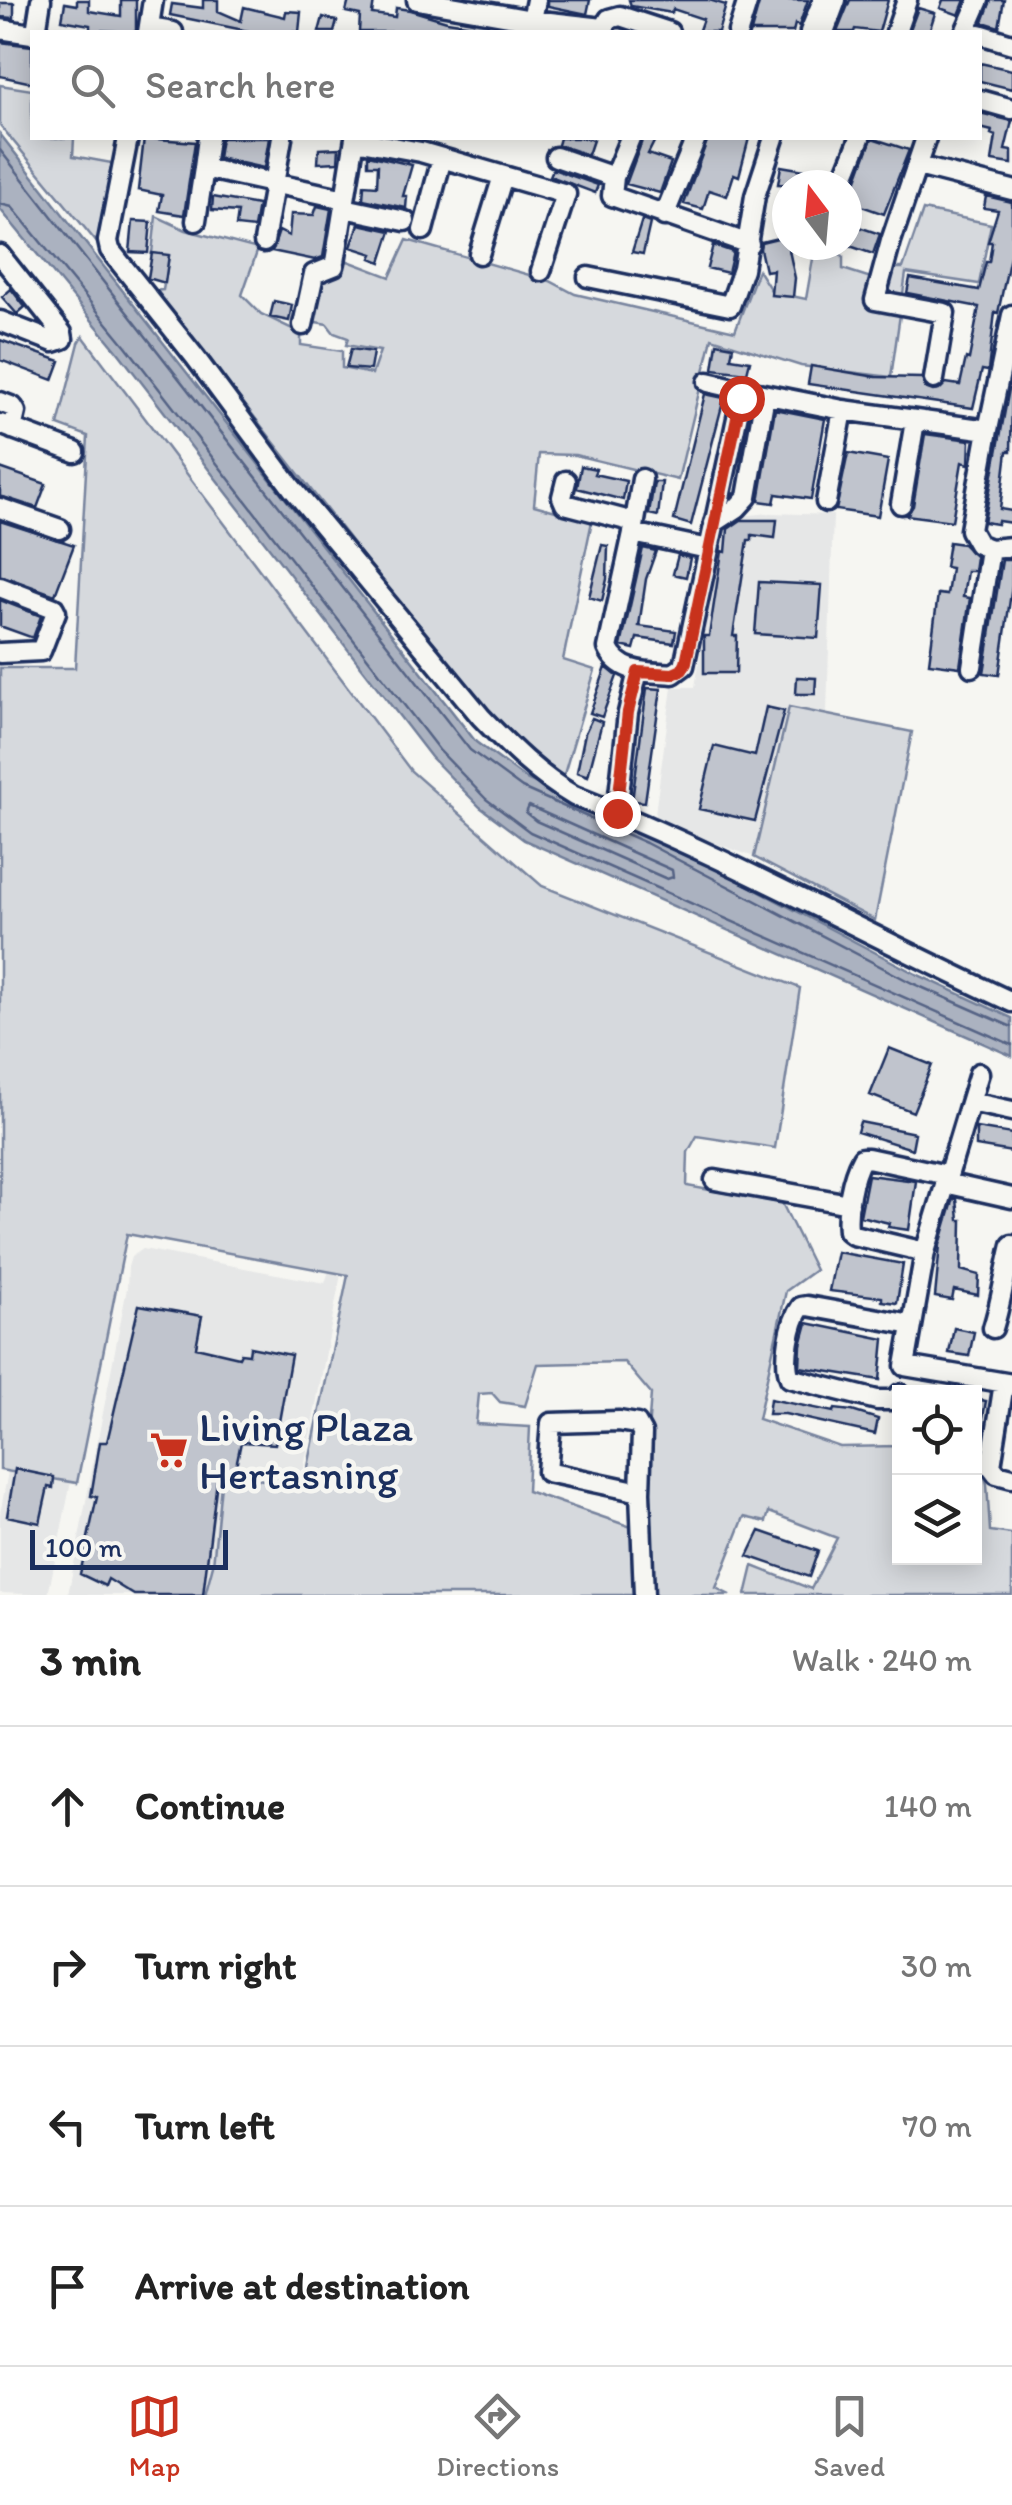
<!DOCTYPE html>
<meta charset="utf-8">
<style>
:root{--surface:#fff;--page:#f2f2f2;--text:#222;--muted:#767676;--line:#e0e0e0;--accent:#c8321e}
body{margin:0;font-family:Itim,sans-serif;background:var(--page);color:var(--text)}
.controls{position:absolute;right:30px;bottom:30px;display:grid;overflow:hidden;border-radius:0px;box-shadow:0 5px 25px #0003}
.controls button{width:90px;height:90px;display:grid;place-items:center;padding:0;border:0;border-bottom:2px solid var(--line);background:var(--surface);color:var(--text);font:50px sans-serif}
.compass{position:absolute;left:772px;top:170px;width:90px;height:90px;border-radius:50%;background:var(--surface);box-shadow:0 5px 25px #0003;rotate:344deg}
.scale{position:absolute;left:30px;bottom:25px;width:198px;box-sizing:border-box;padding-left:10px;border:5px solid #1b2f5e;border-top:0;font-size:28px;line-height:35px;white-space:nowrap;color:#1b2f5e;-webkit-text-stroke:8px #f6f6f2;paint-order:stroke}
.stop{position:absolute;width:30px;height:30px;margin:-22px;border:8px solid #c8321e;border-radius:50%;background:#fff}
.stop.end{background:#c8321e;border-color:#fff;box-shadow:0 2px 10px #0008}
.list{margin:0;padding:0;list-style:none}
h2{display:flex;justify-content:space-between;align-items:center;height:130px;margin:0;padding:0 40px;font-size:42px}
h2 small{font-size:32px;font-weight:400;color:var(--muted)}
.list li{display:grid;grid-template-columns:65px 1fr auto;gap:30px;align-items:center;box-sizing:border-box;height:160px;padding:0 40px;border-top:2px solid var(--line)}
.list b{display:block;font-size:38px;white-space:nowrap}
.list em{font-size:32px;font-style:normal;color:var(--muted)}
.icon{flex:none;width:55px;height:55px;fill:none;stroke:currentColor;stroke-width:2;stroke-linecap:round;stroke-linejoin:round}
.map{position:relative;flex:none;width:1012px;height:1595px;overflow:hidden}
.search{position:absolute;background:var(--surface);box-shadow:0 5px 25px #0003;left:30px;right:30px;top:30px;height:110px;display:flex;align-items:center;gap:25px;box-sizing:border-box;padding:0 35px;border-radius:0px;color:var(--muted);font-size:38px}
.sheet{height:770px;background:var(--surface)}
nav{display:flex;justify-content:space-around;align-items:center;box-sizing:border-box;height:140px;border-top:2px solid var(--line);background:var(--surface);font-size:28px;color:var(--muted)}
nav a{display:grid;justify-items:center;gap:5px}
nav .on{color:var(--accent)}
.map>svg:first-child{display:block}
.built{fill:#e6e7e7}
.green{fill:#d6d9dd;stroke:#78849e;stroke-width:2.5;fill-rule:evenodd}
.water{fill:#abb2c0;stroke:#717e99;stroke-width:2.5}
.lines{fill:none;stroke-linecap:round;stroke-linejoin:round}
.shore{stroke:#556385;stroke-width:2.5}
.building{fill:#c0c4cd;stroke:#1b2f5e;stroke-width:2.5}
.minor-casing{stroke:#1b2f5e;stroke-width:25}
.minor{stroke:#f6f6f2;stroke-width:18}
.route{stroke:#c8321e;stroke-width:12}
.labels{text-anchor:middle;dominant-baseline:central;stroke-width:9;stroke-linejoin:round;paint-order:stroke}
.poi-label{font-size:42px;fill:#1b2f5e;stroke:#f6f6f2;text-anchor:start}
</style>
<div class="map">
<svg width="1012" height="1595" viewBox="0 0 1012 1595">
<rect width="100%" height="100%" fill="#f6f6f2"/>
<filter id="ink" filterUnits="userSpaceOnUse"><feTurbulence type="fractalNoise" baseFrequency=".01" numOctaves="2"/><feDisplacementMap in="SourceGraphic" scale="20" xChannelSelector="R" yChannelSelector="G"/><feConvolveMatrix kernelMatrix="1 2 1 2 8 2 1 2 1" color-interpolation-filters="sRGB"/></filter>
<g filter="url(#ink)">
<!-- built -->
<path class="built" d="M770,513L833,515L827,713L789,707L754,857L654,821L672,687H695L720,535L722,530L739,531L741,516Z
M143,1249L325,1283L329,1271L341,1274L301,1483L222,1475L213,1565L205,1595H68L127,1288L128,1267L131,1257Z
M8,1472L71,1482L48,1595L0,1593V1514Z"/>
<!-- green -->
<path class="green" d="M0,85L32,90V138H74L73,156L117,164L103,250L0,125Z
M923,210L991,224L979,284L906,273L891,377L801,366L712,338L678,480L575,455L539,454L534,505L592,521L563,660L595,670L562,781L467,690L238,396L152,291L163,290L169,256L152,253L156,216L186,230L258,249L242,295L261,314L301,333V345L342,351V368L372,374L380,351L346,345L348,338L334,333L327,324L310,321L325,275L348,261L390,277L407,240L550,281L575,294L735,331L758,270L772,292L806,299L814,253L825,251L843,256V269L877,280L882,268H903Z
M83,336L411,771L542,886L800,988L775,1148L697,1136L688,1152L687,1186L782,1203L815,1270L786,1291L758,1419L840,1447L899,1446L900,1558H974L975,1456L979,1457L987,1484L990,1531L1012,1534V1595H746L753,1566L811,1589L837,1538L769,1512L766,1522L744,1517L716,1588L730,1595H205L213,1565L222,1474L304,1486L348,1275L127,1234L77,1483L0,1470V668H75L88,436L58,425L79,343ZM624,1362L651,1394L640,1530L527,1491L530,1427L476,1424L479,1394L492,1393L500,1402L525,1406L538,1364Z
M789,707L912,732L875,920L754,857Z"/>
<!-- water -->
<path class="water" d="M0,134L476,742L526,779L650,834L916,974L1012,1018V1056L524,840L480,807L431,757L118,352L0,209Z"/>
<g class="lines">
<!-- shore -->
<path class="shore" d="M0,150L470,750L522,788L646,843L912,983L1012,1027
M0,204L12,207L126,346L439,750L486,799L530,832L1012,1045
M529,806L672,870L673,877L667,879L536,821L526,813Z"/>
</g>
<!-- building -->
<path class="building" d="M77,0H89V11L121,16V0H136V32L90,30V25L62,20L65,3L77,5Z
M203,0H218V11L241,21L244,7L285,17L286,11L301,12L299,32H253L170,15L172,4L203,8Z
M349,0L374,1L372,14L395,17L396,8L410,10L447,21L493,28L492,32H359L360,15L346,12Z
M548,0H590L587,14L548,6Z
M629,0H709L726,5L718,32H705L699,30L703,19L673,9L672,13L631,6Z
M760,0H808L799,26L795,24L793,32H751Z
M850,0H888L879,32L855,29L854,32H837Z
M943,0H965L959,15L940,8Z
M991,0H1004L999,27L983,22Z
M0,3H14V18L0,17Z
M918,8L935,13L929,32H909Z
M323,17L337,21L334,32H319Z
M0,42L32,46V83L0,76Z
M980,63L1012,70V89L980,81Z
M980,113L1012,121L1005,150L1012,151V164L992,161L996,136L991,134L992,131L980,128Z
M144,138L195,142L184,215L159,211L162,195L138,190Z
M221,138H269L264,168L218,158Z
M560,138H586L593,140L588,155L558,145Z
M643,138H656L648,154L671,162L660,193L626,184Z
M708,138H749L739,176L734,174L727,196L709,190L703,209L684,204Z
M872,138L909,150L884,214L859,205L853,225L880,234L873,254L847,245V196L853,190Z
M339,148L338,162L318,163L319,149Z
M368,155L412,165L403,196H407L406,208L363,199L364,185L377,186L378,165H368Z
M781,166L816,172L813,185L778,184Z
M553,169L598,185L595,193L550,176Z
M986,196L1012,202V247L998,313L995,312L988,371L982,370L973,408L808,384L811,366L876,377L922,378L925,388L933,391L939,390L946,383L960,385L966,358L969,359L979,307L907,293L910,278L979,290L986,262H989L992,242H988L998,210L984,208Z
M213,197L258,205L254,228L236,226L238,212L212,210Z
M317,206L331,209L323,257L315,260L272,251L279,231L289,236L291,214L314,215Z
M642,220L650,223L643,254L632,252Z
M133,221L151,222L148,253L130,252Z
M359,224L391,231L381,262L371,258L373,254L351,247Z
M786,236L795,278L793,297L771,295L773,270L765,271L760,249L761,242Z
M713,245L733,252L728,273L707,268Z
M152,253L169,255L165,283L148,278Z
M11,289L25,307L17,314L2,297Z
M274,301L292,305L289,321L270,317Z
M0,340L60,361L53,380L0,360Z
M717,343L733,346L731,358L750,361L747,373L713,369Z
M351,349L373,352L370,370L346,368Z
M1009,389H1012L1011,451H1007L1000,509L1012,511V523L998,521L997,524L984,522Z
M705,394L724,398L691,525L674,520Z
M775,409L825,419L811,499L776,494L774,503L759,501Z
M925,434L970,440L969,464L962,462L952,521L906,515L913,506Z
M848,453L888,460L878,516L836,510Z
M581,466L596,469L594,474L626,481L623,500L577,488Z
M0,468L46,484L37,508L0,496Z
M654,482H662L658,516L649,514Z
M741,520H777L775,538L752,535V540H748L733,636H737L736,673H704V636H709L722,551L726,552L728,529Z
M0,521L74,545L55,595L0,575Z
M949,542L963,544L976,557L974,571H967L963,597L970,598L960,667L929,663L938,594L947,595L951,568L945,567Z
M602,545L608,546L607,579L602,601L589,597Z
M643,548L656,551L646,579L639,626L676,631L674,643L637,638L634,649L621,646Z
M678,555L690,558L686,577L673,574Z
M1002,560H1012V586L999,675L984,673Z
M759,582L822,585L818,638L755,634Z
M0,600L41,616L33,638L0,626Z
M606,667L617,676L602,717L590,713Z
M797,677L816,678L815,694H796Z
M647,688L661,689L645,802L632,801Z
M766,707L784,711L755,821L699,809L714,746L755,756Z
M592,718L602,722L588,776L577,772L585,733Z
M889,1048L932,1065L913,1112L870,1095Z
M860,1122L915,1133L912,1149L857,1132Z
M976,1128L1012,1134V1152L976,1146Z
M868,1175L916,1181L909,1230L888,1227L889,1223L860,1216Z
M954,1198L957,1199L959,1220H962L961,1270L979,1275L978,1295L954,1290L952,1300L935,1297L940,1245Z
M837,1252L903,1264L897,1303L882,1301V1297L829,1291Z
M139,1305L202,1316L196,1347L239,1357L241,1353L249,1354L250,1347L291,1355L275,1444L241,1442L234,1475L218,1472L203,1595H134L108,1579L105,1586L80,1574L97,1497L91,1496L100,1442H107Z
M807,1323L884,1339L880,1380L800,1367L801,1345Z
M954,1328L974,1332L969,1356L949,1353Z
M770,1399L834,1412L835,1409L852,1411L878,1419L875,1434L785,1414H768Z
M974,1399L986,1401L980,1434H974Z
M15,1469L54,1477L53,1488L48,1487L40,1523L7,1516Z
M760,1531L818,1551L809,1577L748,1556Z"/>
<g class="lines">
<!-- minor casing -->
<g class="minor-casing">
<path id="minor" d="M417,0L532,20L603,28
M532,20L536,0
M149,28L173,32
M0,29L32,34
M36,32L41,0
M148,32L153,0
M602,32L609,19L620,16L669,32
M738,32L748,0
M810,32L823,0
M824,32L836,0
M896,32L907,0
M965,32L979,0
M980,34L1012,44
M980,100L1012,109
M128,138L108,241L110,250L195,357L292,488L481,717C510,747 538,775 574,796C725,855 865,934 1012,1002
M208,138L204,168L345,199
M630,138L614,177L612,196L749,244
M926,138L891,241L875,300L945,313L934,379
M355,140L421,152L566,194L541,271
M556,157L614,177
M918,166L1012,190
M841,185L860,138
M344,208L405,221
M664,216L696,138
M196,221L204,168
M423,230L442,158
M264,242L282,138
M479,254L503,176
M0,255L62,333L63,339L54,342L0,321
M588,277L730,306L743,269L755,196L774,138
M303,325L314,274L334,266L335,262L355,138
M708,382L743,390
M0,402L13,407L16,412L12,429
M0,424L75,452
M566,481L562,497L565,504L634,522
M826,502L843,410
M901,504L915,421
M0,508L60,529
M714,523L737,508L747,497L765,395
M633,533L642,479
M708,549L633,533L608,648C619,674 649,672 673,674L684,666L743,390L843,410L988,430L1012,315
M990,549L1012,547
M0,587L54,608L56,612L41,651L0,653
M972,667L990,549L978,544L970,530L988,430
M617,813L628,713L638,671
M979,1073L925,1252L905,1366L1012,1384
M971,1102L1012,1111
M715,1180L849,1204
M945,1183L1012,1198
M925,1252L853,1235L848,1231C846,1209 851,1178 862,1158H868L947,1175
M993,1328C1002,1299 1005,1273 1012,1245
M1004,1383L991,1466L997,1474L1012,1478
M900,1394L894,1400H877L790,1378C783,1361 790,1322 801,1307L807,1306L912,1325
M640,1492L642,1433L637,1424L619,1421L551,1423L547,1472L640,1492L644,1595"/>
</g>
<!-- minor -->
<use href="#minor" class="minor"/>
</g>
</g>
<g class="lines" filter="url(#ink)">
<!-- route -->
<path class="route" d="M617,813L628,712L638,672L673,674L682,670L686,662L741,398"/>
</g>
<!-- icons -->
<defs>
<g id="supermarket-bare" transform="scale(3)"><path d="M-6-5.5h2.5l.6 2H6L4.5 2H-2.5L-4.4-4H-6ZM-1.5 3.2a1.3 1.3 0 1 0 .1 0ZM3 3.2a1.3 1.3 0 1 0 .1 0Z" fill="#c8321e" stroke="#f6f6f2" stroke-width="2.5" paint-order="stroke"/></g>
</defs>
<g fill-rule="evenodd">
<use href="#supermarket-bare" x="169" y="1450"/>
</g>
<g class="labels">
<!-- poi labels -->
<g class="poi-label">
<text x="199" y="1426">Living Plaza<tspan x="199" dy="48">Hertasning</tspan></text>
</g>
</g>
</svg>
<div class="controls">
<button><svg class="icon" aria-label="locate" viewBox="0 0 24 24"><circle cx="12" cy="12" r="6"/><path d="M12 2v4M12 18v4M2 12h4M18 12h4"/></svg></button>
<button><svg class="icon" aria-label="layers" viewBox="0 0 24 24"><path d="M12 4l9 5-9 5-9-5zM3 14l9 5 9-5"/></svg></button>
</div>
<svg class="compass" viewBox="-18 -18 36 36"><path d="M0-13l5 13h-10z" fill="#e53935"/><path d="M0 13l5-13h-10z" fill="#767676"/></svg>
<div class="scale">100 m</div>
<div class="stop" style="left:741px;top:398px"></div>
<div class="stop end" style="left:617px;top:813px"></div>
<div class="search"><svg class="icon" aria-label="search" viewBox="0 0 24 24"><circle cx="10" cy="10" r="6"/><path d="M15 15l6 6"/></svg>Search here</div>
</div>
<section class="sheet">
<h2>3 min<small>Walk · 240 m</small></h2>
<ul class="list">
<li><svg class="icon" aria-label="ahead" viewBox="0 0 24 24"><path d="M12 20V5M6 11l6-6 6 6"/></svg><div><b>Continue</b></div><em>140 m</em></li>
<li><svg class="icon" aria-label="right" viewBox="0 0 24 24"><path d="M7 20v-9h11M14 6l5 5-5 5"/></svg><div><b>Turn right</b></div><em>30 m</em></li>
<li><svg class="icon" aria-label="left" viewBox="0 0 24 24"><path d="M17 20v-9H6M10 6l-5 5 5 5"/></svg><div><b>Turn left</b></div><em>70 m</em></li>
<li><svg class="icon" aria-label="arrive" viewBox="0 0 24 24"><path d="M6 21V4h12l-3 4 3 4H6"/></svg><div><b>Arrive at destination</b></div></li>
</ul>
</section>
<nav>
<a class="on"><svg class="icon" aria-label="map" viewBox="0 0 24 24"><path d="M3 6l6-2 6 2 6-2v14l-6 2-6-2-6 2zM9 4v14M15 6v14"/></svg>Map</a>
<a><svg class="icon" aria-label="directions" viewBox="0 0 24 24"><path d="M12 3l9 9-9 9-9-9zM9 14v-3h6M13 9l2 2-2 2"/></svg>Directions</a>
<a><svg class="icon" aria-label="saved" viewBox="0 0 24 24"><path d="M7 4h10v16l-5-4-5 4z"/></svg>Saved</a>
</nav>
